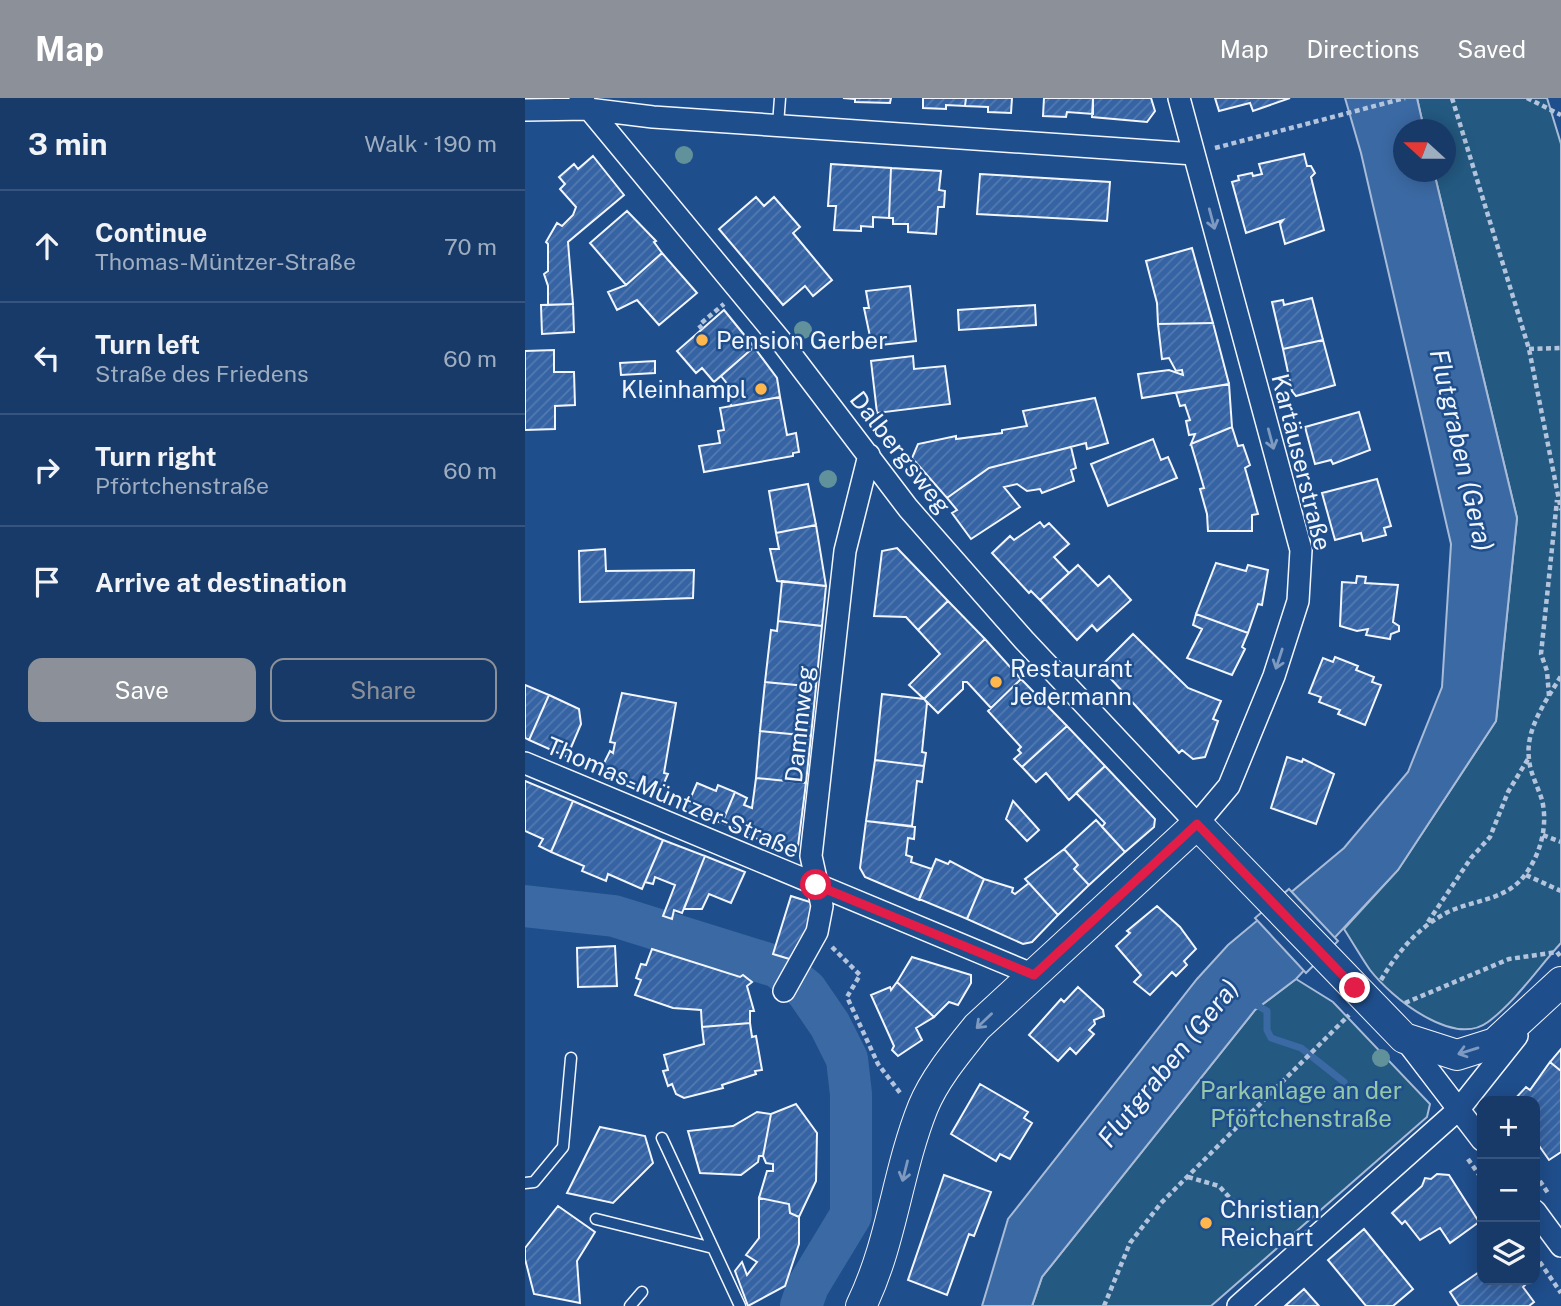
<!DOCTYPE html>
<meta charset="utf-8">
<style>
:root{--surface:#173a69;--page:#20416f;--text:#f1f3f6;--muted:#9eadc0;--line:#36547d;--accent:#8c9099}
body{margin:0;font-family:"Public Sans",sans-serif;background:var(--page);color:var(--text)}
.controls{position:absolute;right:21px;bottom:21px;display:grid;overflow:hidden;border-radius:14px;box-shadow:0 4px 18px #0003}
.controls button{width:63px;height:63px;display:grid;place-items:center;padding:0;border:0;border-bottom:2px solid var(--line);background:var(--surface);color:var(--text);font:35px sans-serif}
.compass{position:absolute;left:868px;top:21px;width:63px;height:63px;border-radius:50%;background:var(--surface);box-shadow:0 4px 18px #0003;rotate:291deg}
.stop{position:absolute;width:21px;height:21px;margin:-16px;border:5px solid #e11d48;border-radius:50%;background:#fff}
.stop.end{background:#e11d48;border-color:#fff;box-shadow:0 2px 7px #0008}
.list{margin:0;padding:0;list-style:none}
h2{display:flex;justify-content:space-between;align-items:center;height:91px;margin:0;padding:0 28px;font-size:30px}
h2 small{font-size:23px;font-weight:400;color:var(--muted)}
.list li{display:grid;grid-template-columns:46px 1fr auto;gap:21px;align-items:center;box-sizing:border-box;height:112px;padding:0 28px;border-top:2px solid var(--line)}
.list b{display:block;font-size:26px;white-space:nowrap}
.list p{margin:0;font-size:23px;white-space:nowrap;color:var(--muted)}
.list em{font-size:23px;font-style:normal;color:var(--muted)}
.actions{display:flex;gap:14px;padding:21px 28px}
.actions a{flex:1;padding:16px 0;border:2px solid var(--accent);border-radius:14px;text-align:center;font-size:24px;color:var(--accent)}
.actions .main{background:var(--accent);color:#fff}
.icon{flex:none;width:38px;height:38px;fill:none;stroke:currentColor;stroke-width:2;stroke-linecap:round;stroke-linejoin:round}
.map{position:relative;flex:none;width:1036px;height:1208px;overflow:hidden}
header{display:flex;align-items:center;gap:42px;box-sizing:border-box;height:98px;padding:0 35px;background:var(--accent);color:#fff}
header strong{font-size:33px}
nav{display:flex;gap:38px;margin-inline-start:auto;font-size:24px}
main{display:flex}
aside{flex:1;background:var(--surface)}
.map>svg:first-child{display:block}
.green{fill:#245a82;stroke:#a8bbd7;stroke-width:2}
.water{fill:#3b69a3;stroke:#a8bbd7;stroke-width:2}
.pier{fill:#1f4e8c;stroke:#a8bbd7;stroke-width:2}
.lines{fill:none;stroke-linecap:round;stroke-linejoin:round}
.stream{stroke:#3b69a3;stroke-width:7}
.river{stroke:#3b69a3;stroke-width:42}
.building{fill:url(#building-hatch);stroke:#f2f6ff;stroke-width:2}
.service-casing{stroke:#f2f6ff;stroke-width:13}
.minor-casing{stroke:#f2f6ff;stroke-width:24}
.secondary-casing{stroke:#f2f6ff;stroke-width:32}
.path{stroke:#b3c4dc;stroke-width:4.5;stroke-dasharray:5 3.5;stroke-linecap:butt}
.service{stroke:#1f4e8c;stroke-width:10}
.minor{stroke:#1f4e8c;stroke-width:21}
.secondary{stroke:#1f4e8c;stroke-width:30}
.tree{fill:#61919a}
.oneway{stroke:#7e9ac0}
.route{stroke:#e11d48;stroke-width:9}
.poi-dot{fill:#ffb74d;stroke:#1f4e8c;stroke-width:2.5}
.labels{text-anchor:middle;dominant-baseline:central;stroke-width:5;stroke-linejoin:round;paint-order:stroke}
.poi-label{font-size:24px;fill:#f2f6ff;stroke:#1f4e8c;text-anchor:start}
.street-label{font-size:24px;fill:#f2f6ff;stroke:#1f4e8c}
.park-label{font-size:24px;fill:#97c8a6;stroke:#1f4e8c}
.water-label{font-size:26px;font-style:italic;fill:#f2f6ff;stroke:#1f4e8c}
</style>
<header>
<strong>Map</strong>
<nav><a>Map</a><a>Directions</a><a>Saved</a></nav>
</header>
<main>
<aside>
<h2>3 min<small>Walk · 190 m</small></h2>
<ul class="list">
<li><svg class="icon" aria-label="ahead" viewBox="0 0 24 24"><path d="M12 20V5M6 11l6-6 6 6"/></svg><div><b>Continue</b><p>Thomas-Müntzer-Straße</p></div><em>70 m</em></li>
<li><svg class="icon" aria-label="left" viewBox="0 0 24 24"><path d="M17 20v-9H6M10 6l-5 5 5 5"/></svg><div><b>Turn left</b><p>Straße des Friedens</p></div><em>60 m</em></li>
<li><svg class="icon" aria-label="right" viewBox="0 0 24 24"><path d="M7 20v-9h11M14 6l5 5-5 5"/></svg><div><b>Turn right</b><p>Pförtchenstraße</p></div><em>60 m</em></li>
<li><svg class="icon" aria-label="arrive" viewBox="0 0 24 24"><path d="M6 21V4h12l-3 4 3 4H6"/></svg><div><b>Arrive at destination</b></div></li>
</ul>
<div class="actions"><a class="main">Save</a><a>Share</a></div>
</aside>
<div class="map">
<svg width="1036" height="1208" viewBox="0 0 1036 1208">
<defs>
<pattern id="building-hatch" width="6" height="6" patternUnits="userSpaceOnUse" patternTransform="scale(1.75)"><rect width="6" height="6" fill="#3563a3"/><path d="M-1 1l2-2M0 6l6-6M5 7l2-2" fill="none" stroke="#537ab1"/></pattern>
</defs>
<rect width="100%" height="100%" fill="#1f4e8c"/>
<!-- green -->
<path class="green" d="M892,0H1022L1036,46V845C1013,870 991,903 963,924C928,950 866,899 845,872C836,859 828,845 819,831L873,772L971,623L992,420L909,74H920V32L899,31Z
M771,881L808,904L905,1006L902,1019L686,1208H507L517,1179L730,912Z"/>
<!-- water -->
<path class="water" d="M820,0H892L899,31L878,32V74H909L992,420L971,623L873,772L771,881L730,912L517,1179L507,1208H457L483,1121L672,881L703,847L819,750L883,674L917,589L926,446L836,55Z"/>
<!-- pier -->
<path class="pier" d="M764,791L813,843L781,875L730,820Z"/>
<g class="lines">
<!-- stream -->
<path class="stream" d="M728,905L742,913V932L746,940L776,950L819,984"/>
<!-- river -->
<path class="river" d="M0,808L89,818L253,869L281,892L305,927L322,961L326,996V1117L283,1188L276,1208"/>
</g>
<!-- building -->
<path class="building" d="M318,0H366L365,5L330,4V1Z
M398,0H441L440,8L421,7V11L398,10Z
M441,0H487L486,15L463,14V9L440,8Z
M519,0H568V16L542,14L541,19L518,18Z
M568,0H626L630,13L622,24L567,19Z
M690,0H765L728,13L725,5L694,13Z
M779,56L782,68H786L790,75L786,79L799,132L760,146L755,126L758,122L721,135L707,84L714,82L713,78L727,75L728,78L737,76L734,66Z
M68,58L99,97L43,144L48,206L23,207V188L19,176L23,173V146L21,144L32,125L37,128L48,117L51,109L35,91L40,86L34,79L49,66L53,71Z
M306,66L366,70L364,120L348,119V129L336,128V133L309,132L311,108H303Z
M366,70L416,73L414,92L420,93L419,109H413L411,136L383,134V126H368V120H364Z
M455,76L585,84L582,123L452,116Z
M231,99L239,108L249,99L275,129L268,135L307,182L288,198L280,188L258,207L194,131Z
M102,113L131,143L129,144L137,155L101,187L65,145Z
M667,150L688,225L633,226L632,205L621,163Z
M137,155L172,195L134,227L112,202L92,212L83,194L101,187Z
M385,188L391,243L347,248L339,210H344L341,193Z
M787,200L798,242L758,251L747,204L758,202L759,207Z
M48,206L49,234L17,236L16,207Z
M510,207L511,227L434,232L433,212Z
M199,212L229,249L189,284L177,270L171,275L152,253Z
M688,225L704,286L617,300L613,276L644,272L658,277L657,272L651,273L644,260L637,261L633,226Z
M798,242L810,287L771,298L767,293L758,251Z
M229,249L252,280L255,299L206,308L203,287L196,278Z
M29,252V274H49L50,307L30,308V331L0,332V253Z
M388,258L389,271L420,268L425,306L352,315L346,263Z
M130,263V275L96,277L95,265Z
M704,286L707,329L666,346L670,336L664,337L661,323L665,322L660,307L655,308L651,295Z
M255,299L262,337L271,335L274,354L268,355V358L179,374L174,348L195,345L193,333L199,332L195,310Z
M570,300L583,345L562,351L561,345L464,370L422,400L387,360L393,346L431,338V341L477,335V332L502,328L498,313Z
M834,314L845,352L808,366L806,362L790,366L780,329Z
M707,329L713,348L718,347L725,367L720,370L733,416L727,417V433H683L682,416L675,391L679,390L666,346Z
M628,341L636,362L643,359L652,380L583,408L566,366Z
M546,349L551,370L546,372L549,383L517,395L515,391L502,393L492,386L479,389L495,409L446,441L427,415L432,412L422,400L464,370Z
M852,381L866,428L859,430L861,437L838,443L836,435L810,442L797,395Z
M283,386L291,427L251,435L244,393Z
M515,424L519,429L524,425L544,446L529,459L544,475L515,502L506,493L504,495L467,455L485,438L489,442Z
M291,427L301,488L252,483L245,451H254L251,435Z
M372,450L423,503L393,532L381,519L349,518L357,453Z
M80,451L81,473L169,472L168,500L55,504L54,453Z
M691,465L721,473L723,467L743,472L737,507L733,506L723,535L671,516Z
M553,467L573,488L584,478L606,502L572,533L567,527L552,542L515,502Z
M832,478L841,479L840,485L873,487L868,524L874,528V533L866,536L865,541L841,537L843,531L832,533L815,528L817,484L831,485Z
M257,483L301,488L297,528L253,523Z
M423,503L460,541L399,601L384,587L415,556L393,532Z
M671,516L723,535L717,549L720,551L707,577L662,560L677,531L668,527Z
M253,523L297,528L291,589L240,584L246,532L252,533Z
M608,536L663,590L696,603L688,621L693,623L680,659L668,661L657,652L654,655L575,569Z
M460,541L496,581L466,610L442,584H438V591L413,615L399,601Z
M810,559L833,568L831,572L849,579L847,584L856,587L840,627L813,616L815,612L794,604L796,599L784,595L798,560L808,564Z
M496,581L542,628L497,669L489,661L496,655L493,652L496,649L463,613Z
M240,584L291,589L286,638L235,633Z
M0,587L24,597L4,642L0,640Z
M97,595L151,605L139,675L143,676L132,701L74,675L85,653L88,655L90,645L85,644Z
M357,596L399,601L402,605L397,654L401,655L399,668L350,662Z
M24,597L54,611L56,626L42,659L4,642Z
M542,628L580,668L544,702L521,675L511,684L497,669Z
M235,633L286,638L281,685L231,680Z
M762,659L777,664L778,661L809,676L791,726L746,710Z
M350,662L399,668L397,684L392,683L387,728L341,723Z
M580,668L630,721L629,729L600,754L577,729L580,725L551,695Z
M231,680L281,685L273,748L262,754L197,725L210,694L222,700L219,707L227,710Z
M0,683L48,703L26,754L14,748L18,741L0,733Z
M172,685L191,693L193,687L210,694L197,725L160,713Z
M48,703L138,742L117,791L83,776L81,783L57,773L59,768L26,754Z
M488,703L514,732L502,743L481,721Z
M571,722L600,754L564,787L549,771L553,767L539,751Z
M341,723L390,729L389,741L383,740L381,757L387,759L386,764L407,771L394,802L340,779L335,770Z
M138,742L180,758L157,815L149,812L147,821L138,818L150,787L130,779L128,786L120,784Z
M539,751L553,767L549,771L564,787L533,817L500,781Z
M180,758L220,774L206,805L184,796L177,811H159Z
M411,761L423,766L425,763L459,781L442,821L394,801Z
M459,781L488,790L487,794L490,796L504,785L533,817L507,844L498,846L442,821Z
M266,798L288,805L285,827L271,863L248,856Z
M632,808L655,829L671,851L659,863L662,867L651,878L647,874L625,897L609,884L616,877L591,848L605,835L602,833Z
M90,848L92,888L53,889L52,850Z
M127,851L215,879L218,877L227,884L222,888L229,913H225V925L177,929L176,912L148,910L110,897L116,882L111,880L116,866L121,867Z
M387,859L446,877V885L433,907L424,904L409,919L372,884Z
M372,884L409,919L391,930L397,942L373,958L367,952L369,948L346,897L365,889L366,892Z
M553,889L578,912L579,918L569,922L570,926L564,932L569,936L551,956L545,950L533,963L504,937L536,901L539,904Z
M225,925L227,939L231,938L237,972L230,973L231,976L197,987L198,990L159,1000L151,996L147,986L143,988L138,973L143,972L139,957L179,946L177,929Z
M1036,951V973L1025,964Z
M1025,964L1036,973V1054L1024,1062L1010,1042V1003H988L1001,989L1005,992Z
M455,986L503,1014L499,1020L507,1025L485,1061L475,1056L471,1063L426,1036Z
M271,1006L292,1035L291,1083L274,1119L265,1115L264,1106L234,1100L242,1073H248V1066L241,1065L238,1058L246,1016Z
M232,1014L246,1016L238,1058H234L233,1064L216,1077L175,1075L163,1033L208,1028Z
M75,1029L120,1038L128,1065L88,1105L42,1095Z
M912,1076L924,1077L954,1124L925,1145L915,1130L895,1142L880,1123L877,1126L867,1115L897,1088L900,1080L906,1081Z
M419,1077L466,1094L449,1138L444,1136L422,1197L383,1182Z
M234,1100L264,1106L265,1115L274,1119V1146L260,1188L223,1208L210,1173L217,1164L222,1177L232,1164L221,1157L234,1140Z
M33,1108L70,1134L52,1163L55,1205L9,1196L0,1161V1150Z
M839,1131L888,1191L868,1208H841L803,1162Z
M957,1172V1182H998L1001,1186L998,1189L1009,1204L1004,1208H934L925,1194Z
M779,1191L794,1208H760Z"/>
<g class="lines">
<!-- service casing -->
<g class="service-casing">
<path id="service" d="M253,27L255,0
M137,1040L215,1208
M0,1085L9,1084L38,1049L46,960
M71,1121L188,1150
M105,1208L117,1194"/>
</g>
<!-- minor casing -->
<g class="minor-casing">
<path id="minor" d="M55,0L256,243L383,410L499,542L672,726L704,688L749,578L773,503L776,452L654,0
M0,12L63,11L128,19L669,56
M0,665L509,877
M259,893L292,834L297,808L286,758L320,453L344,357
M879,940L957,1042
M1010,1113L1036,1148
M713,1208L934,1011L992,938"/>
</g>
<!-- secondary casing -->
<g class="secondary-casing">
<path id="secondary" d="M336,1208C367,1145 372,1074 398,1009C410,980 432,954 452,929L672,726L879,940L932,957L970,945L1036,884"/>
</g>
<!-- path -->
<path class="path" d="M927,0L1004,251L1036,412
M1002,0L1036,17
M690,50L880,0
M177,231L174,227L199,206
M1004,251L1036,250
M1024,598L1022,573L1016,556L1032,402
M1018,737L1036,744
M1001,777L1036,793
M903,824L946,760L965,739L983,694L1003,661
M307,849L335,877L322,899L353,966L376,996
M856,882C872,855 893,829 923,814C950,801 983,803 1002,774C1016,754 1023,727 1017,702C1013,689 1005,675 1004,661C1000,631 1021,603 1036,578
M880,905L984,861L1032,854L1035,858
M943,1061L957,1081
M1010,1076L1023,1095
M663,1079L694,1088L711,1107
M1010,1157L1036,1195
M579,1208L605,1145L636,1105L824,917"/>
<!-- service -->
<use href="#service" class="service"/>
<!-- minor -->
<use href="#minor" class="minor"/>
<!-- secondary -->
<use href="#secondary" class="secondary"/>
</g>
<!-- trees -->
<g class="tree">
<circle cx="159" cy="57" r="9"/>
<circle cx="278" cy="232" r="9"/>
<circle cx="303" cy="381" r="9"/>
<circle cx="856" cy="960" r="9"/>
</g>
<!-- one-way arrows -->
<defs><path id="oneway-shaft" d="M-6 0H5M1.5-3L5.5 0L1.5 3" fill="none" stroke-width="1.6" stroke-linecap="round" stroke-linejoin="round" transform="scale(1.75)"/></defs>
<g class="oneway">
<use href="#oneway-shaft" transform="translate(687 121) rotate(75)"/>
<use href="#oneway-shaft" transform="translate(746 341) rotate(75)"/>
<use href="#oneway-shaft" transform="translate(754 561) rotate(108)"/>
<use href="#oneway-shaft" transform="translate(459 923) rotate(136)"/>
<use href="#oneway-shaft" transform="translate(943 953) rotate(163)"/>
<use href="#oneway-shaft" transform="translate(380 1073) rotate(104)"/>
</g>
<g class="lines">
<!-- route -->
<path class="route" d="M291,787L509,877L672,726L830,890"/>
</g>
<!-- markers -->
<g class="poi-dot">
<circle cx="177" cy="242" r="7"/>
<circle cx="236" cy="291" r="7"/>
<circle cx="471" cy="584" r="7"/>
<circle cx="681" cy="1125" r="7"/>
</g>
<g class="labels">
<!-- poi labels -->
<g class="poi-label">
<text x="191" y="242">Pension Gerber</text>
<text x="222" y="291" text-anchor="end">Kleinhampl</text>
<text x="485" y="570">Restaurant<tspan x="485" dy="28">Jedermann</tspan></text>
<text x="695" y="1111">Christian<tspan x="695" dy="28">Reichart</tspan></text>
</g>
<!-- street labels -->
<g class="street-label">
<text transform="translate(376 354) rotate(52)">Dalbergsweg</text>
<text transform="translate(777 364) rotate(76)">Kartäuserstraße</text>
<text transform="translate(274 626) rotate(-84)">Dammweg</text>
<text transform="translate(148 699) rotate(23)">Thomas-Müntzer-Straße</text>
</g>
<!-- park labels -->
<g class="park-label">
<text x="776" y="992">Parkanlage an der<tspan x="776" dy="28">Pförtchenstraße</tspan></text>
</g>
<!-- water labels -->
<g class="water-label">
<text transform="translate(937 352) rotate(77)">Flutgraben (Gera)</text>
<text transform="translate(643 965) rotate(-51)">Flutgraben (Gera)</text>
</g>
</g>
</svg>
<div class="controls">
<button>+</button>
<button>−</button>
<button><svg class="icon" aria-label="layers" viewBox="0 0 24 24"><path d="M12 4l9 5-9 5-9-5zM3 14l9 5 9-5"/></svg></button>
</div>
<svg class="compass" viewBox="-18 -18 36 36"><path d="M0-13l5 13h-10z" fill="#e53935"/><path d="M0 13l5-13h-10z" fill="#9eadc0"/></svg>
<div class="stop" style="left:291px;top:787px"></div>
<div class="stop end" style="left:830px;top:890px"></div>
</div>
</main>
